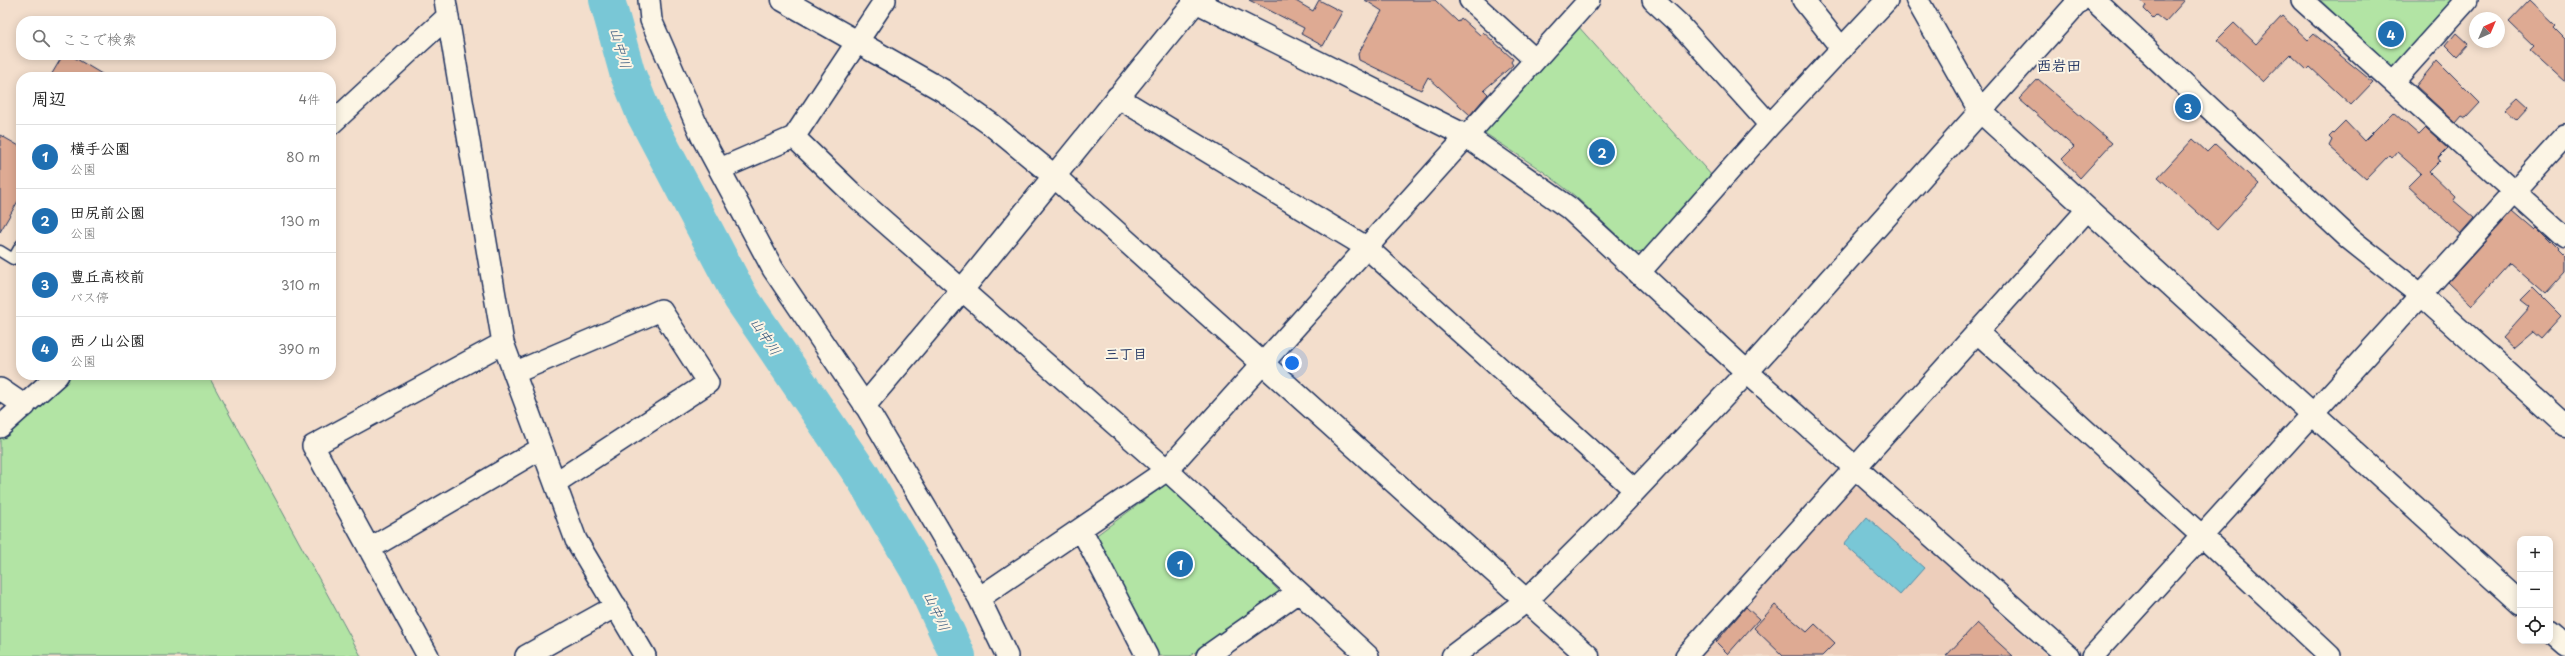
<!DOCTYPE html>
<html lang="ja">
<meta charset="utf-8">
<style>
:root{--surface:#fff;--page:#f6f6f6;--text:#222;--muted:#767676;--line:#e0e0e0;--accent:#1f6fb2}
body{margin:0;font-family:"Playpen Sans","Klee One",sans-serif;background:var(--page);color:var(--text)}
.controls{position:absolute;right:12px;bottom:12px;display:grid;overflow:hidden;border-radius:8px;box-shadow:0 2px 10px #0003}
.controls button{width:36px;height:36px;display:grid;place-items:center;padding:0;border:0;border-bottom:1px solid var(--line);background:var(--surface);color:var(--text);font:20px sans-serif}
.compass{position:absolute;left:2469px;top:12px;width:36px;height:36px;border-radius:50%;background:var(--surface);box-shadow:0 2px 10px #0003;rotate:44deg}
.you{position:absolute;left:1292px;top:363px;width:14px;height:14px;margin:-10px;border:3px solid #fff;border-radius:50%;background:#1a73e8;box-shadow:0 0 0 6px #1a73e833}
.badge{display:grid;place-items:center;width:26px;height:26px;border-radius:50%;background:var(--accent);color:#fff;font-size:13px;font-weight:700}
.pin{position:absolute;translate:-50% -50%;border:2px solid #fff;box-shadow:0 1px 4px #0006}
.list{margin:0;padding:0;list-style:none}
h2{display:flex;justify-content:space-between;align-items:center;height:52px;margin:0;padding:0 16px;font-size:17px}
h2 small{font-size:13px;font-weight:400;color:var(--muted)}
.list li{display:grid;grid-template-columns:26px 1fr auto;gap:12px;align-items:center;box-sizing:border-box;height:64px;padding:0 16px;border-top:1px solid var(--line)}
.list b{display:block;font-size:15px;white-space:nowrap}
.list p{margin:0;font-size:13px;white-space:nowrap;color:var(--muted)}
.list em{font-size:13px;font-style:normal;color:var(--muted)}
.icon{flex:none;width:22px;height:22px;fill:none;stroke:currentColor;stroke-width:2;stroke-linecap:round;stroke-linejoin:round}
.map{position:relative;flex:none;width:2565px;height:656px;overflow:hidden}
.search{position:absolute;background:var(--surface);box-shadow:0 2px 10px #0003;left:16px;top:16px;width:320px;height:44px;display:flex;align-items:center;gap:10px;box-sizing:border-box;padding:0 14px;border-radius:16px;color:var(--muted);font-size:15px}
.panel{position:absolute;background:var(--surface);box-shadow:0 2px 10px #0003;left:16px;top:72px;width:320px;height:308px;border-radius:16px}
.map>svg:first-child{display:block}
.built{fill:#edcebb}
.green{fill:#b2e4a4;stroke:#668a81}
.water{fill:#79c7d6;stroke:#538aa6}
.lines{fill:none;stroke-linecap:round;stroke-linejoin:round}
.river{stroke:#79c7d6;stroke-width:36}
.building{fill:#deaa93;stroke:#1b2f5e}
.lane-casing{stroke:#1b2f5e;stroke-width:13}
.street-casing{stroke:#1b2f5e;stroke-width:24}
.secondary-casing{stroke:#1b2f5e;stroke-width:25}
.lane{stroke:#fcf5e5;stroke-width:10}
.street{stroke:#fcf5e5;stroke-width:21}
.secondary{stroke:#fcf5e5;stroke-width:22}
.labels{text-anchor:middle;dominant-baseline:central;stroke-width:4;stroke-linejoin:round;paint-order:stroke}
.water-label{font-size:14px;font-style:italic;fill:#32557c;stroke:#fcf5e5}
.neighbourhood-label{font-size:14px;font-weight:bold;fill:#1b2f5e;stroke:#fcf5e5}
.quarter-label{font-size:15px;font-weight:bold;fill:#1b2f5e;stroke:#fcf5e5}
</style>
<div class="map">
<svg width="2565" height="656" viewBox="0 0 2565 656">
<rect width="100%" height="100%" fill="#f3decc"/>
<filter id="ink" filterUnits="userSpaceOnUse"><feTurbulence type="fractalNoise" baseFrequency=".025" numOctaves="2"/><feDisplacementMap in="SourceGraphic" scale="8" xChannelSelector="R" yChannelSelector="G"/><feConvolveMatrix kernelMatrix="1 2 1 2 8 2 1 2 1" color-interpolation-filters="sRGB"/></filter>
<g filter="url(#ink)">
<!-- built -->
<path class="built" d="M1850,486L1864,490L2047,656H1699Z"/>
<!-- green -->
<path class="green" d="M2320,0H2456L2394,68Z
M1577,25L1713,177L1644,252L1636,253L1575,196L1544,172L1483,132Z
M70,375H208L361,656H0V435Z
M1169,482L1280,592L1190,656H1158L1094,537Z"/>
<!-- water -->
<path class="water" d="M1867,517L1924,568L1900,595L1844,544Z"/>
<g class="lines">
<!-- river -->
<path class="river" d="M607,0L627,72L643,112L741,298L863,477L920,574L958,656"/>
</g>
<!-- building -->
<path class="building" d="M1249,0H1294L1313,11L1319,0L1342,12L1323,46L1301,34L1304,28Z
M1365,0H1435L1458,22L1461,18L1480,35L1483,32L1513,59L1511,62L1513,65L1484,90L1488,94L1470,115L1428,77L1421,90L1359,60L1358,54L1382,11Z
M2139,0H2185L2165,22L2156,15L2153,18L2144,9L2146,5Z
M2530,0L2556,25L2554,27L2565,38V82L2530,50L2534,46L2509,22Z
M2282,16L2308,40L2314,34L2373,82L2351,105L2310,67L2307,70L2290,54L2263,82L2217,40L2234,23L2256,44Z
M2456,33L2468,44L2457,56L2446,45Z
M63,55H70L107,77H50Z
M2437,60L2480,103L2466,118L2462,116L2456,123L2416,86Z
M2038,79L2112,143L2080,178L2062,159L2074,147L2019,99Z
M2518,97L2529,107L2517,120L2505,109Z
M2393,112L2419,135L2426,128L2448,148L2438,158L2440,161L2429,172L2455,197L2453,200L2474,218L2460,234L2408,186L2421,173L2397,152L2392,158L2389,155L2366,179L2329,146L2332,140L2329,137L2345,121L2364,141Z
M0,135L21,147V196L0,232Z
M2193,139L2207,152L2215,144L2259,184L2217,230L2158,177Z
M2513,211L2534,229L2536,227L2558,249L2557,250L2565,258V272L2545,294L2510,263L2472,305L2448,282Z
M2533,288L2561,316L2541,338L2533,331L2513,348L2502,338L2530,307L2521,300Z
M1775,605L1807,632L1815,624L1835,643L1822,656H1783L1754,628Z
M1746,607L1759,619L1728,654L1716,642Z
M1977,623L2013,656H1946Z"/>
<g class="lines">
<!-- lane casing -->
<g class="lane-casing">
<path id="lane" d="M0,251L13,259L21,245"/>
</g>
<!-- street casing -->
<g class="street-casing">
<path id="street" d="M445,0L503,343L576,540L645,656
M649,0L651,20L702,137L773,269L865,405L979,598L1007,656
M1470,0L1534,59
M1653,0L1679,24L1770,125
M1803,0L1842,49
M2302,0L2565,237
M2394,81L2467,0
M1117,97L1366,247L1635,490
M331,124L447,17
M794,137L853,194L1167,470L1368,656
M720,169L794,137L885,0
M1638,274L1770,125L1887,0
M1978,333L2203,537L2330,656
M514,373L661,310L708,383L555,483
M0,389L25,406
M0,427L58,375
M1081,529L1147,656
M369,549L542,448
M979,598L1167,470L1589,0
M428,656L313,446L503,343
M526,656L616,606
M1207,656L1298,592
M1686,656L2087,210
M2093,656L2565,136"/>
</g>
<!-- secondary casing -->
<g class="secondary-casing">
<path id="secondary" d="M783,0L944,91L992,125L1054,176L1588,656
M1193,0L1466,136L1569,208L1747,372L2068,656
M1917,0L1980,111L2520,603
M2094,0L2350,239L2422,296L2565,425
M865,405L962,290L1197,0
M2550,631L2565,644
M1453,656L1527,600L1609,518L1747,372L2080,0"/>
</g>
<!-- lane -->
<use href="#lane" class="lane"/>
<!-- street -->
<use href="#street" class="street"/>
<!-- secondary -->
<use href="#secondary" class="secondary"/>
</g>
</g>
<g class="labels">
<!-- water labels -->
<g class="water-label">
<text transform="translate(621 48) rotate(74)">山中川</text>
<text transform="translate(766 336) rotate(56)">山中川</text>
<text transform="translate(937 611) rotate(65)">山中川</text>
</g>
<!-- neighbourhood labels -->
<g class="neighbourhood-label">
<text x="1126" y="353">三丁目</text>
</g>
<!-- quarter labels -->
<g class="quarter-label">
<text x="2059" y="64">西岩田</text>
</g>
</g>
</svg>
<div class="controls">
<button>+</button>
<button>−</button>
<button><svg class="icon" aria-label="locate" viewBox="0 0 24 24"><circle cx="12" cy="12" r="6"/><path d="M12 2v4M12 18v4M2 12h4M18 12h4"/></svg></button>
</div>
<svg class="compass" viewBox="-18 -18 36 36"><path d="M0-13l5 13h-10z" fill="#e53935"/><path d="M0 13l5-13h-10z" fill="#767676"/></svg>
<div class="you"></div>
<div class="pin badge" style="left:1180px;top:564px">1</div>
<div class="pin badge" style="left:1602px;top:152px">2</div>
<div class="pin badge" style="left:2188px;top:107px">3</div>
<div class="pin badge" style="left:2391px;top:34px">4</div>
<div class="search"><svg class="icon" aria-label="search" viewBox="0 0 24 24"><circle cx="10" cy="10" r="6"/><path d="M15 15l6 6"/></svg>ここで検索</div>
<section class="panel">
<h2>周辺<small>4件</small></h2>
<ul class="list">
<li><span class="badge">1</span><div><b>横手公園</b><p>公園</p></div><em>80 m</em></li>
<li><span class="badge">2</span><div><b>田尻前公園</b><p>公園</p></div><em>130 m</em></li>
<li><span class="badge">3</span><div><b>豊丘高校前</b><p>バス停</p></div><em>310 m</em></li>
<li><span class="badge">4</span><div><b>西ノ山公園</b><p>公園</p></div><em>390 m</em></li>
</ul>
</section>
</div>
